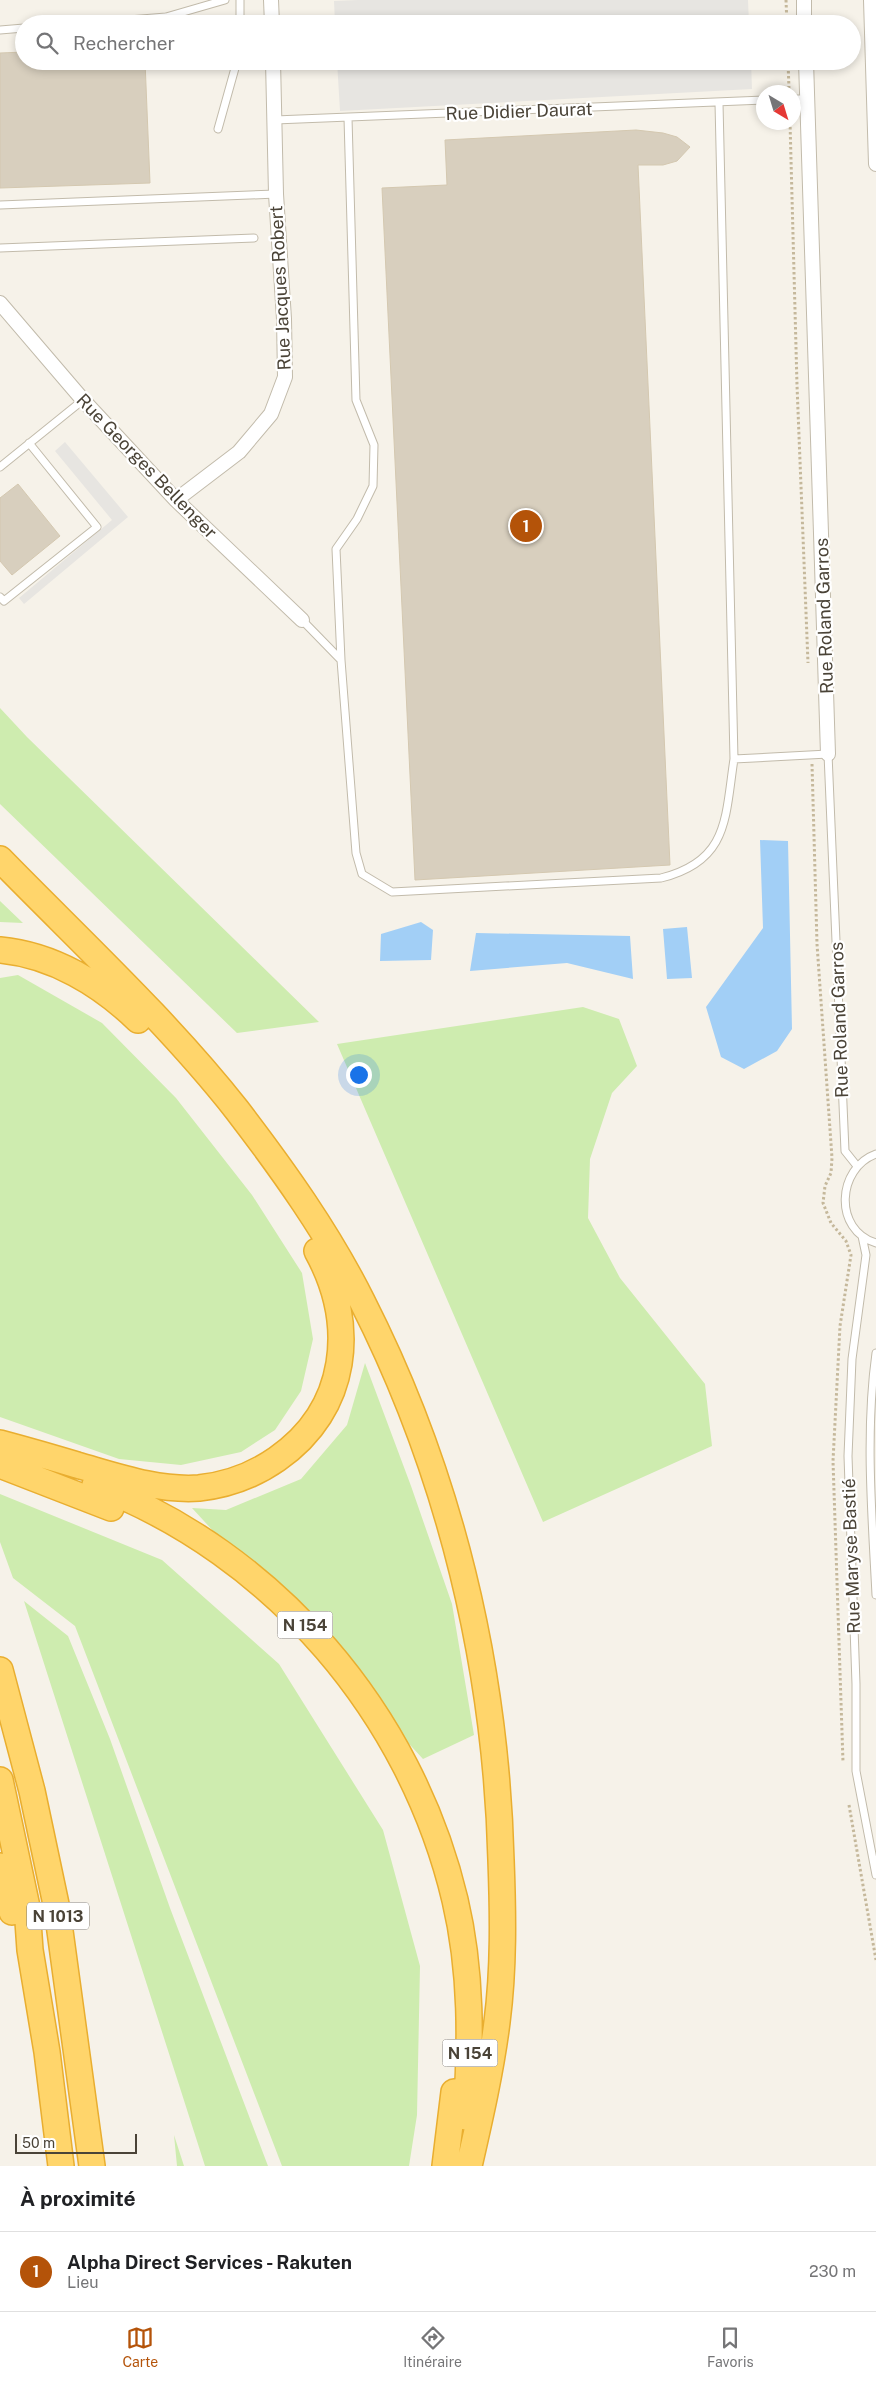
<!DOCTYPE html>
<html lang="fr">
<meta charset="utf-8">
<style>
:root{--surface:#fff;--page:#f6f6f6;--text:#202124;--muted:#757577;--line:#e0e0e0;--accent:#b45309}
body{margin:0;font-family:"Public Sans",sans-serif;background:var(--page);color:var(--text)}
.compass{position:absolute;left:756px;top:85px;width:45px;height:45px;border-radius:50%;background:var(--surface);box-shadow:0 2px 8px #0003;rotate:142deg}
.scale{position:absolute;left:15px;bottom:12px;width:122px;box-sizing:border-box;padding-left:5px;border:2px solid #4a4337;border-top:0;font-size:14px;line-height:18px;white-space:nowrap;color:#4a4337;-webkit-text-stroke:4px #fff;paint-order:stroke}
.you{position:absolute;left:358px;top:1074px;width:18px;height:18px;margin:-12px;border:4px solid #fff;border-radius:50%;background:#1a73e8;box-shadow:0 0 0 8px #1a73e833}
.badge{display:grid;place-items:center;width:32px;height:32px;border-radius:50%;background:var(--accent);color:#fff;font-size:16px;font-weight:700}
.pin{position:absolute;translate:-50% -50%;border:2px solid #fff;box-shadow:0 1px 5px #0006}
.list{margin:0;padding:0;list-style:none}
h2{display:flex;justify-content:space-between;align-items:center;height:65px;margin:0;padding:0 20px;font-size:21px}
h2 small{font-size:16px;font-weight:400;color:var(--muted)}
.list li{display:grid;grid-template-columns:32px 1fr auto;gap:15px;align-items:center;box-sizing:border-box;height:80px;padding:0 20px;border-top:1px solid var(--line)}
.list b{display:block;font-size:19px;white-space:nowrap}
.list p{margin:0;font-size:16px;white-space:nowrap;color:var(--muted)}
.list em{font-size:16px;font-style:normal;color:var(--muted)}
.icon{flex:none;width:28px;height:28px;fill:none;stroke:currentColor;stroke-width:2;stroke-linecap:round;stroke-linejoin:round}
.map{position:relative;flex:none;width:876px;height:2166px;overflow:hidden}
.search{position:absolute;background:var(--surface);box-shadow:0 2px 8px #0003;left:15px;right:15px;top:15px;height:55px;display:flex;align-items:center;gap:12px;box-sizing:border-box;padding:0 18px;border-radius:28px;color:var(--muted);font-size:19px}
.sheet{height:145px;background:var(--surface)}
nav{display:flex;justify-content:space-around;align-items:center;box-sizing:border-box;height:70px;border-top:1px solid var(--line);background:var(--surface);font-size:14px;color:var(--muted)}
nav a{display:grid;justify-items:center;gap:2px}
nav .on{color:var(--accent)}
.map>svg:first-child{display:block}
.green{fill:#ceecaf}
.parking{fill:#e7e5e1}
.water{fill:#a2cff6}
.building{fill:#d8cfbe;stroke:#d4c8b0}
.lines{fill:none;stroke-linecap:round;stroke-linejoin:round}
.lane-casing{stroke:#c2bbab;stroke-width:9}
.street-casing{stroke:#c2bbab;stroke-width:16}
.highway-casing{stroke:#e9ae30;stroke-width:28}
.path{stroke:#c5b89b;stroke-width:3;stroke-dasharray:2.5 2.5;stroke-linecap:butt}
.lane{stroke:#fff;stroke-width:7}
.street{stroke:#fff;stroke-width:14}
.highway{stroke:#ffd56b;stroke-width:25}
.labels{text-anchor:middle;dominant-baseline:central;stroke-width:4.5;stroke-linejoin:round;paint-order:stroke}
.shield{fill:#fff;stroke:#807b73;stroke-width:1}
.shield-label{font-size:16px;font-weight:bold;fill:#4a4337}
.street-label{font-size:18px;fill:#4a4337;stroke:#fff}
</style>
<div class="map">
<svg width="876" height="2166" viewBox="0 0 876 2166">
<rect width="100%" height="100%" fill="#f6f2e9"/>
<!-- green -->
<path class="green" d="M0,708L27,737L319,1022L237,1033L0,804Z
M0,901L23,923L0,922Z
M18,975L102,1023L176,1098L252,1195L302,1273L313,1339L301,1391L275,1430L241,1452L181,1465L119,1459L0,1417V978Z
M583,1007L619,1019L637,1066L612,1093L590,1159L588,1218L620,1278L705,1384L712,1446L543,1522L337,1044Z
M365,1363L411,1486L452,1604L474,1735L423,1759L192,1508L226,1510L301,1479L347,1425Z
M0,1494L162,1560L279,1664L383,1830L420,1966L417,2115L409,2166H282L75,1626L13,1578L0,1542Z
M24,1601L68,1636L110,1739L170,1908L268,2166H205Z
M174,2135L184,2166H177Z"/>
<!-- parking -->
<path class="parking" d="M358,0H748L749,24H335L334,1Z
M337,61H751L752,89L340,111Z
M65,442L128,517L24,604L19,598L112,520L55,451Z"/>
<!-- water -->
<path class="water" d="M223,15L228,24H194Z
M760,840L788,841L792,1029L777,1051L744,1069L721,1057L706,1007L763,928Z
M421,922L433,930L431,960L380,961L381,934Z
M687,927L692,978L667,979L663,929Z
M476,933L630,936L633,979L567,963L470,971Z"/>
<!-- building -->
<path class="building" d="M24,52V61H145L150,183L0,188V53Z
M636,130L663,133L677,137L690,147L677,161L663,165H638L670,865L415,880L382,188L447,185L445,140Z
M18,484L60,536L12,575L0,561V498Z"/>
<g class="lines">
<!-- lane casing -->
<g class="lane-casing">
<path id="lane" d="M79,24L166,17L225,0
M240,24V0
M0,30L24,28
M794,99H807
M719,103L734,759
M275,120L764,100
M218,129L237,61
M0,205L276,194
M0,248L254,238
M0,467L83,400
M0,597L4,601L97,527L29,443
M302,620L341,660L356,853L362,874L392,892L661,878C729,861 725,818 734,759L828,754L845,1151L857,1166
M341,660L336,549L357,519L373,486L374,445L356,400L348,118
M876,1154C837,1168 833,1230 876,1243
M862,1236L866,1255L852,1359L848,1456L856,1684V1771L876,1875
M876,1353C865,1432 872,1515 876,1595"/>
</g>
<!-- street casing -->
<g class="street-casing">
<path id="street" d="M271,0L272,24
M804,0V24
M871,0L876,164
M806,61L828,754
M0,303L83,400L176,500L302,620
M176,500L239,452L271,414L285,377L284,319L276,194L273,61"/>
</g>
<!-- highway casing -->
<g class="highway-casing">
<path id="highway" d="M0,859C79,940 167,1021 237,1110C283,1170 328,1233 362,1301C450,1474 496,1666 501,1860C503,1913 504,1968 497,2022C491,2070 480,2118 469,2166
M0,950C53,955 101,984 138,1020
M0,1443C26,1450 51,1457 77,1465C116,1476 158,1491 199,1488C227,1485 254,1475 277,1459C349,1409 357,1324 317,1251
M0,1465L111,1508
M95,1485C275,1554 411,1714 455,1900C472,1972 471,2044 466,2117
M0,1670L32,1791L57,1909L92,2166
M0,1780L27,1907L30,1950L47,2052L61,2166
M0,1866L12,1912
M445,2166L454,2092"/>
</g>
<!-- path -->
<path class="path" d="M786,0L787,24
M788,61L789,89
M790,122L797,385L808,663
M812,764L817,944L832,1158L831,1173L825,1186L823,1203L831,1223L846,1241L851,1255L840,1326L833,1461L843,1762
M849,1805L876,1960"/>
<!-- lane -->
<use href="#lane" class="lane"/>
<!-- street -->
<use href="#street" class="street"/>
<!-- highway -->
<use href="#highway" class="highway"/>
</g>
<g class="labels">
<!-- shield labels -->
<g class="shield">
<rect x="277.5" y="1611.5" width="55" height="27" rx="4"/>
<rect x="27" y="1902.5" width="62" height="27" rx="4"/>
<rect x="442.5" y="2039.5" width="55" height="27" rx="4"/>
</g>
<g class="shield-label">
<text x="305" y="1625">N 154</text>
<text x="58" y="1916">N 1013</text>
<text x="470" y="2053">N 154</text>
</g>
<!-- street labels -->
<g class="street-label">
<text transform="translate(519 111) rotate(-2)">Rue Didier Daurat</text>
<text transform="translate(280 288) rotate(-93)">Rue Jacques Robert</text>
<text transform="translate(147 466) rotate(46)">Rue Georges Bellenger</text>
<text transform="translate(824 616) rotate(-92)">Rue Roland Garros</text>
<text transform="translate(839 1020) rotate(-92)">Rue Roland Garros</text>
<text transform="translate(851 1556) rotate(-92)">Rue Maryse Bastié</text>
</g>
</g>
</svg>
<svg class="compass" viewBox="-18 -18 36 36"><path d="M0-13l5 13h-10z" fill="#e53935"/><path d="M0 13l5-13h-10z" fill="#757577"/></svg>
<div class="scale">50 m</div>
<div class="you"></div>
<div class="pin badge" style="left:526px;top:526px">1</div>
<div class="search"><svg class="icon" aria-label="search" viewBox="0 0 24 24"><circle cx="10" cy="10" r="6"/><path d="M15 15l6 6"/></svg>Rechercher</div>
</div>
<section class="sheet">
<h2>À proximité<small></small></h2>
<ul class="list">
<li><span class="badge">1</span><div><b>Alpha Direct Services - Rakuten</b><p>Lieu</p></div><em>230 m</em></li>
</ul>
</section>
<nav>
<a class="on"><svg class="icon" aria-label="map" viewBox="0 0 24 24"><path d="M3 6l6-2 6 2 6-2v14l-6 2-6-2-6 2zM9 4v14M15 6v14"/></svg>Carte</a>
<a><svg class="icon" aria-label="directions" viewBox="0 0 24 24"><path d="M12 3l9 9-9 9-9-9zM9 14v-3h6M13 9l2 2-2 2"/></svg>Itinéraire</a>
<a><svg class="icon" aria-label="saved" viewBox="0 0 24 24"><path d="M7 4h10v16l-5-4-5 4z"/></svg>Favoris</a>
</nav>
